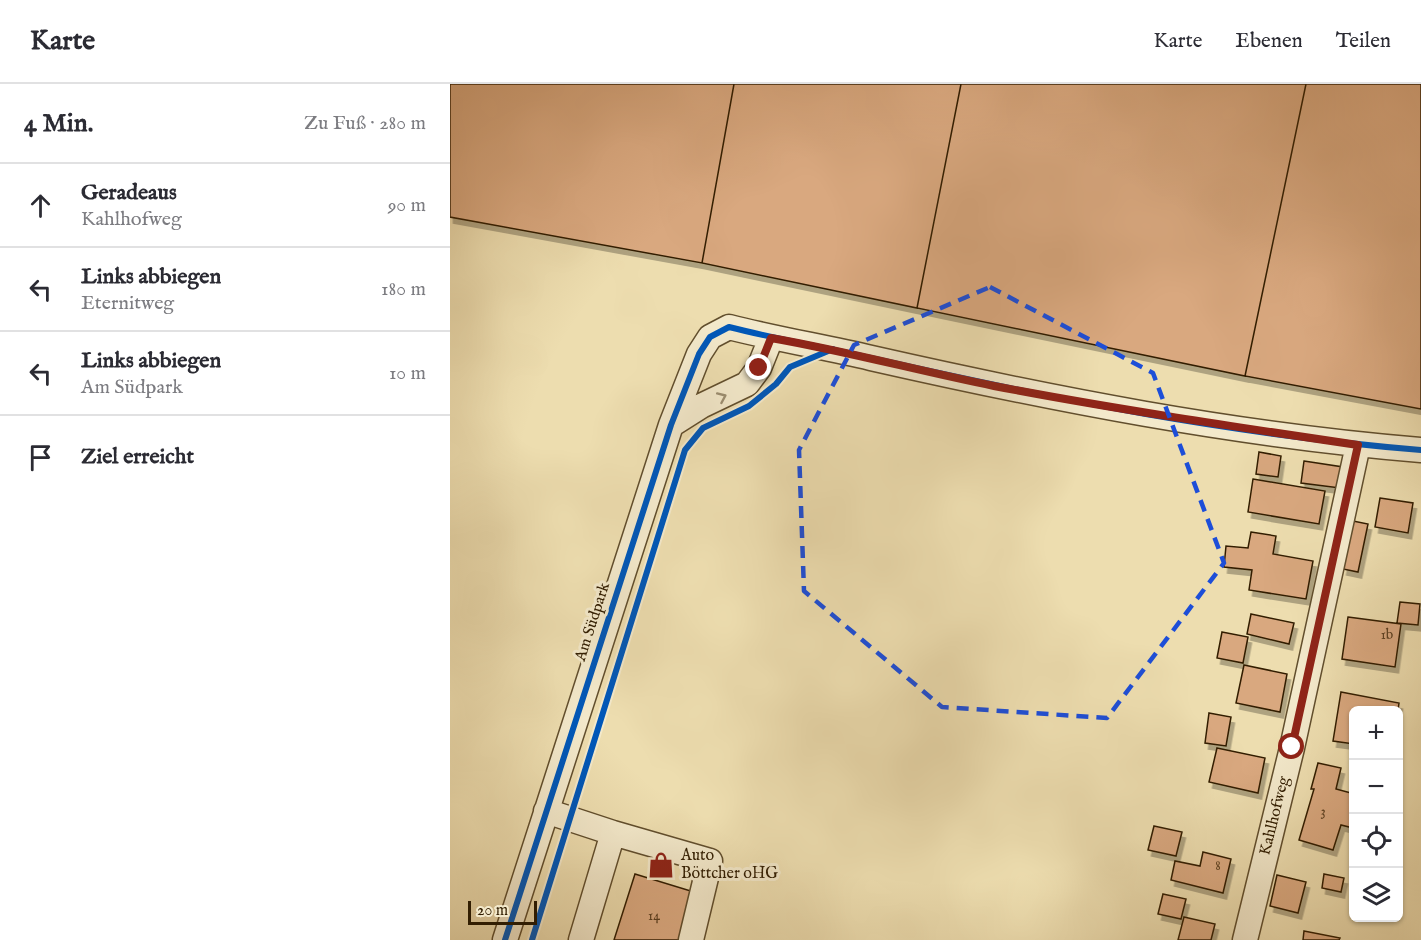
<!DOCTYPE html>
<html lang="de">
<meta charset="utf-8">
<style>
:root{--surface:#fff;--page:#f7f7f7;--text:#2b2b33;--muted:#7c7c81;--line:#e1e1e2}
body{margin:0;font-family:"IM FELL English",serif;background:var(--page);color:var(--text)}
.controls{position:absolute;right:18px;bottom:18px;display:grid;overflow:hidden;border-radius:9px;box-shadow:0 2px 4px #0004}
.controls button{width:54px;height:54px;display:grid;place-items:center;padding:0;border:0;border-bottom:2px solid var(--line);background:var(--surface);color:var(--text);font:30px sans-serif}
.scale{position:absolute;left:18px;bottom:15px;width:69px;box-sizing:border-box;padding-left:6px;border:3px solid #321e02;border-top:0;font-size:16px;line-height:21px;white-space:nowrap;color:#321e02;-webkit-text-stroke:4px #f3e9cb;paint-order:stroke}
.stop{position:absolute;width:18px;height:18px;margin:-14px;border:4px solid #8f2418;border-radius:50%;background:#fff}
.stop.end{background:#8f2418;border-color:#fff;box-shadow:0 2px 6px #0008}
.list{margin:0;padding:0;list-style:none}
h2{display:flex;justify-content:space-between;align-items:center;height:78px;margin:0;padding:0 24px;font-size:26px}
h2 small{font-size:20px;font-weight:400;color:var(--muted)}
.list li{display:grid;grid-template-columns:39px 1fr auto;gap:18px;align-items:center;box-sizing:border-box;height:84px;padding:0 24px;border-top:2px solid var(--line)}
.list b{display:block;font-size:22px;white-space:nowrap}
.list p{margin:0;font-size:20px;white-space:nowrap;color:var(--muted)}
.list em{font-size:20px;font-style:normal;color:var(--muted)}
.icon{flex:none;width:33px;height:33px;fill:none;stroke:currentColor;stroke-width:2;stroke-linecap:round;stroke-linejoin:round}
.map{position:relative;flex:none;width:971px;height:856px;overflow:hidden}
header{display:flex;align-items:center;gap:36px;box-sizing:border-box;height:84px;padding:0 30px;background:var(--surface);border-bottom:2px solid var(--line)}
header strong{font-size:28px}
nav{display:flex;gap:33px;margin-inline-start:auto;font-size:21px}
main{display:flex}
aside{flex:1;background:var(--surface)}
.map>svg:first-child{display:block}
.building{fill:#d9a87f;stroke:#321e02;stroke-width:1.5;filter:url(#shadow)}
.lines{fill:none;stroke-linecap:round;stroke-linejoin:round}
.minor-casing{stroke:#614e2d;stroke-width:27}
.minor{stroke:#f3e9cb;stroke-width:24}
.cycleway-casing{stroke:#f3e9cb;stroke-width:10}
.cycleway{stroke:#0057b8;stroke-width:6}
.oneway{stroke:#9c8e71}
.route{stroke:#8f2418;stroke-width:8}
.marked{fill:none;stroke:#1d4ed8;stroke-width:4.5;stroke-dasharray:12 8;stroke-linejoin:round}
.labels{text-anchor:middle;dominant-baseline:central;stroke-width:6;stroke-linejoin:round;paint-order:stroke}
.number-label{font-size:14px;fill:#5c4021}
.street-label{font-size:16px;fill:#321e02;stroke:#f3e9cb}
.poi-label{font-size:16px;fill:#321e02;stroke:#f3e9cb;text-anchor:start}
</style>
<header>
<strong>Karte</strong>
<nav><a>Karte</a><a>Ebenen</a><a>Teilen</a></nav>
</header>
<main>
<aside>
<h2>4 Min.<small>Zu Fuß · 280 m</small></h2>
<ul class="list">
<li><svg class="icon" aria-label="ahead" viewBox="0 0 24 24"><path d="M12 20V5M6 11l6-6 6 6"/></svg><div><b>Geradeaus</b><p>Kahlhofweg</p></div><em>90 m</em></li>
<li><svg class="icon" aria-label="left" viewBox="0 0 24 24"><path d="M17 20v-9H6M10 6l-5 5 5 5"/></svg><div><b>Links abbiegen</b><p>Eternitweg</p></div><em>180 m</em></li>
<li><svg class="icon" aria-label="left" viewBox="0 0 24 24"><path d="M17 20v-9H6M10 6l-5 5 5 5"/></svg><div><b>Links abbiegen</b><p>Am Südpark</p></div><em>10 m</em></li>
<li><svg class="icon" aria-label="arrive" viewBox="0 0 24 24"><path d="M6 21V4h12l-3 4 3 4H6"/></svg><div><b>Ziel erreicht</b></div></li>
</ul>
</aside>
<div class="map">
<svg width="971" height="856" viewBox="0 0 971 856">
<defs>
<filter id="shadow"><feDropShadow dx="3.5" dy="6" stdDeviation="0" flood-color="#0004"/></filter>
</defs>
<rect width="100%" height="100%" fill="#edddaf"/>
<filter id="stains"><feTurbulence type="fractalNoise" baseFrequency=".00333" numOctaves="4"/><feColorMatrix values="0 0 0 0 .2 0 0 0 0 .09 0 0 0 0 .02 0 0 0 .5 -.17"/></filter>
<radialGradient id="worn" r=".72"><stop offset=".6" stop-color="#630" stop-opacity="0"/><stop offset="1" stop-color="#630" stop-opacity=".3"/></radialGradient>
<!-- building -->
<path class="building" d="M0,0H284L252,179L0,133Z
M284,0H511L467,224L252,179Z
M511,0H856L795,292L467,224Z
M856,0H971V325L795,292Z
M809,368L831,372L828,393L806,390Z
M854,377L893,383L890,404L851,399Z
M803,395L875,407L869,440L798,428Z
M930,414L963,419L958,449L925,443Z
M903,437L918,440L908,488L893,485Z
M801,448L826,452L823,470L863,477L856,515L799,506L802,486L774,483L776,462L798,464Z
M950,518L970,520L968,541L947,539Z
M801,530L844,539L839,560L797,550Z
M898,533L951,540L945,583L892,575Z
M772,548L798,553L793,579L767,574Z
M794,581L837,590L830,628L786,619Z
M891,608L949,619L948,626H904V660L883,657Z
M759,629L781,633L776,662L755,659Z
M767,664L815,674L808,709L759,698Z
M868,679L891,684L886,705L901,709L900,711L904,712L903,744L891,741L883,766L849,756L864,705H861Z
M704,742L732,748L726,772L698,766Z
M753,768L781,775L773,809L721,796L725,777L750,782Z
M185,790L244,808L230,856H164Z
M874,790L894,794L891,808L872,804Z
M827,791L856,798L848,829L820,822Z
M713,810L736,815L731,835L708,830Z
M734,833L765,840L761,856H728Z
M854,847L890,854L889,856H853Z"/>
<g class="lines">
<!-- minor casing -->
<g class="minor-casing">
<path id="minor" d="M221,341L251,322L297,300L309,284L321,254
M96,727L163,749L260,777L241,856
M55,856L221,341L249,270L260,253L279,243C326,255 374,263 421,274C602,315 786,351 971,366
M131,856L163,749
M795,856L842,664L908,361"/>
</g>
<!-- minor -->
<use href="#minor" class="minor"/>
<!-- cycleway casing -->
<g class="cycleway-casing">
<path id="cycleway" d="M55,856L221,341L249,270L260,253L279,243C326,255 374,263 421,274C602,315 786,351 971,366
M82,856L235,366L253,344L299,322L326,300L340,283L383,265"/>
</g>
<!-- cycleway -->
<use href="#cycleway" class="cycleway"/>
</g>
<!-- one-way arrows -->
<defs><path id="oneway-chevron" d="M-2-3.5L2.5 0L-2 3.5" fill="none" stroke-width="1.6" stroke-linecap="round" stroke-linejoin="round" transform="scale(1.5)"/></defs>
<use class="oneway" href="#oneway-chevron" transform="translate(272 313) rotate(-24)"/>
<g class="lines">
<!-- route -->
<path class="route" d="M309,284L321,254C396,267 469,287 544,302C664,325 786,343 908,361L842,663"/>
</g>
<!-- marked area -->
<path class="marked" d="M540,203L703,289L774,479L657,634L492,623L354,507L349,366L404,261Z"/>
<!-- icons -->
<defs>
<g id="shop-bare" transform="scale(2.07)"><path d="M-5-2.5h2.3a2.7 3.5 0 0 1 5.4 0H5L5.5 6h-11ZM-1.5-2.5h3a1.5 2.3 0 0 0-3 0Z" fill="#8f2418" stroke="#f3e9cb" stroke-width="2.5" paint-order="stroke"/></g>
</defs>
<g fill-rule="evenodd">
<use href="#shop-bare" x="211" y="781"/>
</g>
<g class="labels">
<!-- number labels -->
<g class="number-label">
<text x="937" y="551">1b</text>
<text x="873" y="728">3</text>
<text x="768" y="782">8</text>
<text x="204" y="832">14</text>
</g>
<!-- street labels -->
<g class="street-label">
<text transform="translate(143 538) rotate(-72)">Am Südpark</text>
<text transform="translate(825 732) rotate(-76)">Kahlhofweg</text>
</g>
<!-- poi labels -->
<g class="poi-label">
<text x="231" y="772">Auto<tspan x="231" dy="18">Böttcher oHG</tspan></text>
</g>
</g>
<rect width="100%" height="100%" filter="url(#stains)"/>
<rect width="100%" height="100%" fill="url(#worn)"/>
</svg>
<div class="controls">
<button>+</button>
<button>−</button>
<button><svg class="icon" aria-label="locate" viewBox="0 0 24 24"><circle cx="12" cy="12" r="6"/><path d="M12 2v4M12 18v4M2 12h4M18 12h4"/></svg></button>
<button><svg class="icon" aria-label="layers" viewBox="0 0 24 24"><path d="M12 4l9 5-9 5-9-5zM3 14l9 5 9-5"/></svg></button>
</div>
<div class="scale">20 m</div>
<div class="stop" style="left:842px;top:663px"></div>
<div class="stop end" style="left:309px;top:284px"></div>
</div>
</main>
